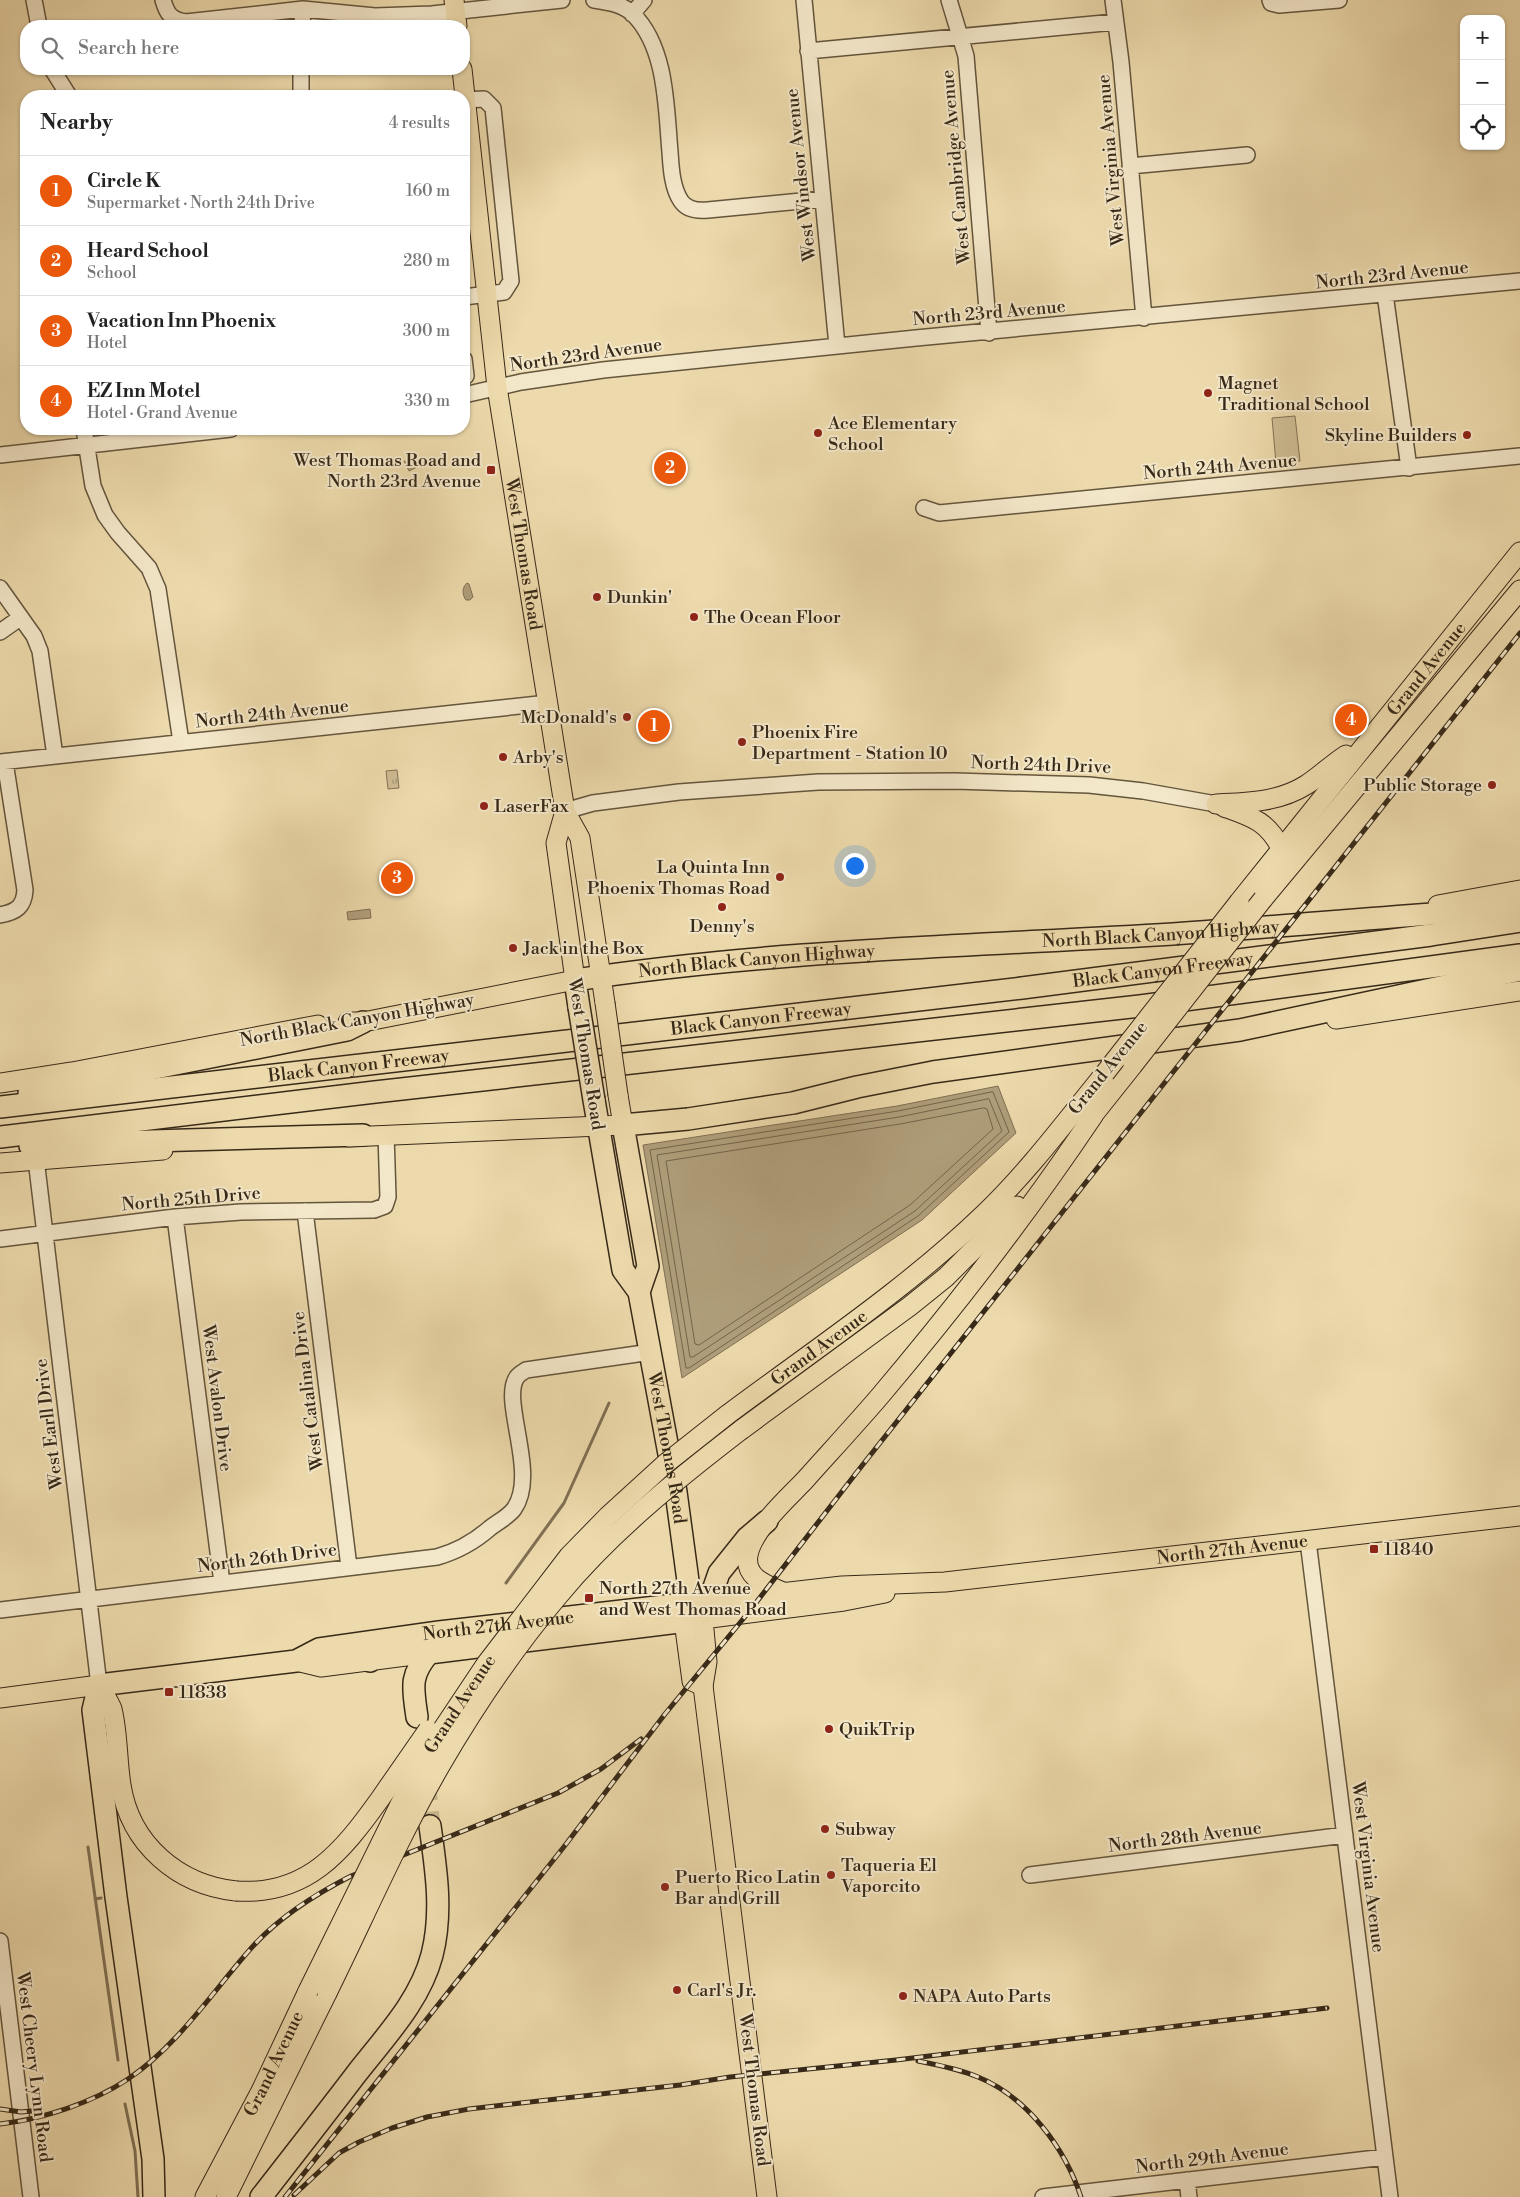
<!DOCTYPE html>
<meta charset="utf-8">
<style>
:root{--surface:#fff;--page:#f6f6f6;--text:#222;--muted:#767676;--line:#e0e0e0;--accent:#ea580c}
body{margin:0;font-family:"Libre Bodoni",serif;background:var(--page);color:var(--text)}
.controls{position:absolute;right:15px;top:15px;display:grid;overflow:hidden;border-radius:10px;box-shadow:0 1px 4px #0004}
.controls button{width:45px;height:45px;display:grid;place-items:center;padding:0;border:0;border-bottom:1px solid var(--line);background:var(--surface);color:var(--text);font:25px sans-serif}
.you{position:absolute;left:854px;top:865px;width:18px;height:18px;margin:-12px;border:4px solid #fff;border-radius:50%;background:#1a73e8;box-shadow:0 0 0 8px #1a73e833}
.badge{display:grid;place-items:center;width:32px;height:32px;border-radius:50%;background:var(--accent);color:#fff;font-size:16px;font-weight:700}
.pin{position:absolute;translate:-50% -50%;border:2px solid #fff;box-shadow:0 1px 5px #0006}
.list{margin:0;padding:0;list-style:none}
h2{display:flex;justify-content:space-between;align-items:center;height:65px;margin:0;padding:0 20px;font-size:21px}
h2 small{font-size:16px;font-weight:400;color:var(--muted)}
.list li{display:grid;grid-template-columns:32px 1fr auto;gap:15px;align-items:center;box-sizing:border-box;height:70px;padding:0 20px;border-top:1px solid var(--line)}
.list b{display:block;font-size:19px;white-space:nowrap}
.list p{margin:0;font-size:16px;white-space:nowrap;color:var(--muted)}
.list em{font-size:16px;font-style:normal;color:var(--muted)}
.icon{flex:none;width:28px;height:28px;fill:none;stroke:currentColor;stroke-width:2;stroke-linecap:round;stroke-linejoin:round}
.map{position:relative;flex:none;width:1520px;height:2197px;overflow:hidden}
.search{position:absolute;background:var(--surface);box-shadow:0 1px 4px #0004;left:20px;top:20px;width:450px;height:55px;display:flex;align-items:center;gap:12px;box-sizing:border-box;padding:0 18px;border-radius:20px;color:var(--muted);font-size:19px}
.panel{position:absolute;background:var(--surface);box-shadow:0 1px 4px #0004;left:20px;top:90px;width:450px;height:345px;border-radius:20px}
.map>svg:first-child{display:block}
.grass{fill:url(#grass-tufts);stroke:#827256}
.pitch{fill:#cebc93;stroke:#827256}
.water{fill:#af9e7a;stroke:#7f6f53}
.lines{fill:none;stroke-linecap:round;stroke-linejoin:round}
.shore{stroke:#736449;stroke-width:1}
.stream{stroke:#7f6f53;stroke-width:3}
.highway-tunnel{stroke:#c9b78e;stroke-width:21;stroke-dasharray:21 11;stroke-linecap:butt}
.minor-casing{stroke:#64553d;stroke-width:18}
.major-casing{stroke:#372918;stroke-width:21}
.highway-casing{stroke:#372918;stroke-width:24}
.minor{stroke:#f3e7c9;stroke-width:15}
.major{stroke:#eddaac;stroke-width:19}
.highway{stroke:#eddaac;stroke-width:21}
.rail-casing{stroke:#372918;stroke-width:5}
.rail{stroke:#f3e7c9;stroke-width:3;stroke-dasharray:9;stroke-linecap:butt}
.major-bridge-casing{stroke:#372918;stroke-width:21;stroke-linecap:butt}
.highway-bridge-casing{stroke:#372918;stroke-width:24;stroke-linecap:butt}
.major-bridge{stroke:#eddaac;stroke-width:19}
.highway-bridge{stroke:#eddaac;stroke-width:21}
.poi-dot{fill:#8f2418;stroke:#f3e7c9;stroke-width:2}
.labels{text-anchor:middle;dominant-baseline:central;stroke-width:4;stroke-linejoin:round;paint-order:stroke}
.street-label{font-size:18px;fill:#372918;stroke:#f3e7c9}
.poi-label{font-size:18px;fill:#372918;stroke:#f3e7c9;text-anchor:start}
</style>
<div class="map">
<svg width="1520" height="2197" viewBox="0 0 1520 2197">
<defs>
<pattern id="grass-tufts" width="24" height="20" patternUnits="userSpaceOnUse" patternTransform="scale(1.25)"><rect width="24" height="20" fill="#cebc93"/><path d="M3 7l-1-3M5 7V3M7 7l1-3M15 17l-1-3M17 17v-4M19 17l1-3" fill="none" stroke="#a89977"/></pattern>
</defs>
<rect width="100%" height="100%" fill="#eddaac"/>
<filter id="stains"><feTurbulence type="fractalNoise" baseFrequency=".004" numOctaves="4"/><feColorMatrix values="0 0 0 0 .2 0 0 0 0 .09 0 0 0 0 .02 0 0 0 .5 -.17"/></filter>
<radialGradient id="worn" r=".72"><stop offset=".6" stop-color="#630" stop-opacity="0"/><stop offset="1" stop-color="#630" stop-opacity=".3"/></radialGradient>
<!-- grass -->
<path class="grass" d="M397,770L399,788L388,789L386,771Z"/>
<!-- pitch -->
<path class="pitch" d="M1295,416L1300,461L1276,463L1272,418Z"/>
<!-- water -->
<path class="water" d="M417,457L422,467L419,466L409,471L404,461L407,462Z
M467,583L469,584L473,597L470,600H466C462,595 462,587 467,583Z
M370,909L371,918L348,920L347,912Z
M998,1086L1016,1133L922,1220L682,1378L643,1145L897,1106Z"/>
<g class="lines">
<!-- shore -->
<path class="shore" d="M993,1092L1009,1132L918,1216L689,1368H686L650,1150L898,1111Z
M989,1099L1002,1131L915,1211L693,1357H690L657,1155L899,1117Z
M984,1108L987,1109L993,1129L910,1205L699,1345L695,1344L666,1161L900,1124Z"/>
<!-- stream -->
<path class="stream" d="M506,1583L564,1503L609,1403
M88,1847L118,2060
M95,1899L101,1898
M125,2104L135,2151L138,2197"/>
<!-- highway-tunnel -->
<path class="highway-tunnel" d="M425,1780L430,1826"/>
<!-- minor casing -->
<g class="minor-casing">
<path id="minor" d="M34,0L39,26
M163,0C167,14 171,20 186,22L303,9L375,16L432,14L562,0
M594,0C607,2 623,4 633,14C667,48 666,108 670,152C671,167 672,188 681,201C687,210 698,211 708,210L822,199
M804,0L837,346
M949,0L966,56L989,333
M1113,0L1121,62L1144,318
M1270,0L1271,3L1279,5L1339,0
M632,14L644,0
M302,26L303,9
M808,51L1115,22
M52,69L69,96
M301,69V96
M464,100L484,99L493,108L511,281L504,292L464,297
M1130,166L1247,155
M1385,294L1409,468
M464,359L466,376
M464,395L521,382L603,370L916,338L1520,281
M84,429L93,486L105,515L118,533L149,568L158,589L181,742
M0,455L231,429
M924,508L939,513L1520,456
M0,588L34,636L40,651L55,756
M0,632L20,618
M0,762L548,703
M565,811L593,803L679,792L818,782L955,781L1089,785L1143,791L1216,804
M0,915C16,912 24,907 25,890L5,762
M36,1159L99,1685
M305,1211L349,1567
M175,1217L222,1583
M0,1239L175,1217L241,1212L374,1210L385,1206L388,1197L386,1134
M1308,1541L1390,2197
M0,1610L437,1557C458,1551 474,1542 490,1528C498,1522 509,1516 514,1509C539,1474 500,1400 517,1377C519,1374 523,1372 526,1370L651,1352
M1030,1875L1345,1835
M0,1941L31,2197
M1187,2180L1189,2197
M1043,2197L1385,2157"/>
</g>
<!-- major casing -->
<g class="major-casing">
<g id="major">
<path d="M454,0L457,26"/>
<path id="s1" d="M462,69L497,387L565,811L580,838L605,1003"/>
<path d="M1216,804C1247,803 1279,802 1306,785C1320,776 1332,764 1346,755"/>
<path d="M1224,807C1252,817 1267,821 1281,848"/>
<path d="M1263,899L1520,590"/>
<path id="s2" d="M1239,902L1520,552"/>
<path d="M1438,905L1520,890"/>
<path d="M1336,1019L1520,991"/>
<path d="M348,1022H363L575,980L556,843L565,811"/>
<path d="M0,1083L72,1072L318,1025"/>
<path d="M1086,1124L1133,1065"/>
<path d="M348,1137L623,1125L618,1095"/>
<path d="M0,1163L163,1150"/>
<path id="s3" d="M727,1415C814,1350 905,1290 984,1214C1028,1172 1066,1121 1105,1073"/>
<path d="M741,1430L910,1306L946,1277L1017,1206"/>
<path d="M783,1592C767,1585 744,1578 748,1555C753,1529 787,1499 805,1480C830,1452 856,1424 880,1396C956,1306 1028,1213 1093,1116"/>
<path d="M296,1661L321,1667L429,1653"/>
<path id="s4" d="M703,1686L692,1681L684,1621L691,1603L842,1586L945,1582L1520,1516"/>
<path d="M0,1698L99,1685C103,1693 109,1701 112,1709C118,1733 117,1760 121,1785C130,1844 178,1885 236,1891"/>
<path id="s5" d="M205,2197L261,2091L308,1991"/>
<path d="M226,2197L327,1993"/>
<path d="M767,2197L703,1686L707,1662L703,1619L844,1601L885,1593"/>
</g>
</g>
<!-- highway casing -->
<g class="highway-casing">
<g id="highway">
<path id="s6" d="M579,1007L575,980C773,950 973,946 1173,934C1289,926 1404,915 1520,908"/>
<path d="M29,1093L347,1030L363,1022"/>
<path id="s7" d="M594,1100L623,1270L639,1292L676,1492L691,1603L703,1619"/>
<path id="s8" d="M0,1107L1022,988L1431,935L1520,921"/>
<path d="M0,1137L375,1092L1140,1006L1520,955"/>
<path d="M30,1146L117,1142L363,1135"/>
<path d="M639,1292L648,1266L623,1125L688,1119L793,1103L857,1087L933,1072L1240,1030L1520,970"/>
<path d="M703,1619L719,1573L747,1538L767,1521"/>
<path d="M370,1661L376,1652L398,1645"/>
<path d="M417,1717C413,1688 409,1676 429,1653L703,1619"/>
<path id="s9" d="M154,2197L153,2159L116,1897L93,1710L99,1685L296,1661L319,1649L439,1632L691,1603"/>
<path d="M261,2197C293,2156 325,2115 357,2073C385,2037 420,2001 432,1955C443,1912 436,1869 430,1826"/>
</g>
</g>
<!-- minor -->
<use href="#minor" class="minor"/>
<!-- major -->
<use href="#major" class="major"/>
<!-- highway -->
<use href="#highway" class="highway"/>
<!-- rail casing -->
<g class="rail-casing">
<path id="rail" d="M918,2061C938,2065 959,2069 978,2077C1027,2097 1065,2148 1081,2197
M0,2109L21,2112L41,2110
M0,2124C43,2119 92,2103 128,2079C179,2045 214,1989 255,1944C282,1915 316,1894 351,1876L558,1793L601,1769L641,1739
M294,2195L339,2153L359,2142L392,2128L427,2117L469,2109L680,2085L730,2077L896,2060L1327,2008
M285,2197L563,1848L665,1714L748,1613L857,1472L1520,633"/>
</g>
<!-- rail -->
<use href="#rail" class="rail"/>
<!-- major-bridge casing -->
<g class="major-bridge-casing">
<g id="major-bridge">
<path d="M605,1003L618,1095"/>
<path d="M1133,1065L1263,899"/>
<path d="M1105,1073L1239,902"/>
<path d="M236,1891C307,1896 342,1852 380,1799C396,1776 412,1753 428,1730"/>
<path id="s10" d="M308,1991L412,1780L436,1739L486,1664L569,1556L608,1516L665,1464L727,1415"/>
<path d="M327,1993C364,1918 398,1839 440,1766C475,1706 514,1648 559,1595C611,1532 676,1480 741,1430"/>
</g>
</g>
<!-- highway-bridge casing -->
<g class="highway-bridge-casing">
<path id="highway-bridge" d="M579,1007L594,1100"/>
</g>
<!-- major-bridge -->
<use href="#major-bridge" class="major-bridge"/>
<!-- highway-bridge -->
<use href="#highway-bridge" class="highway-bridge"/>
</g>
<!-- markers -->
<g class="poi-dot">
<circle cx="1208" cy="393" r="5"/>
<circle cx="818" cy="433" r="5"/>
<circle cx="1467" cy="435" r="5"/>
<rect x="486" y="465" width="10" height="10" rx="2.5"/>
<circle cx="597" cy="597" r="5"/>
<circle cx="694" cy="617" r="5"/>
<circle cx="627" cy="717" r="5"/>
<circle cx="742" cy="742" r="5"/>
<circle cx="503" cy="757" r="5"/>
<circle cx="1492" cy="785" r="5"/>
<circle cx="484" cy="806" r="5"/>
<circle cx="780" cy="877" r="5"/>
<circle cx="722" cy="907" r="5"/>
<circle cx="513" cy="948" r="5"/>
<rect x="1369" y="1544" width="10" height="10" rx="2.5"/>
<rect x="584" y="1593" width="10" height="10" rx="2.5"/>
<rect x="164" y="1687" width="10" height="10" rx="2.5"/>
<circle cx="829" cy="1729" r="5"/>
<circle cx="825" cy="1829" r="5"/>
<circle cx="831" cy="1875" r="5"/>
<circle cx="665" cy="1887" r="5"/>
<circle cx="677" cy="1990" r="5"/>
<circle cx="903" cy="1996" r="5"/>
</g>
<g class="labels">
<!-- street labels -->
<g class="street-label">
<text transform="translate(1111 160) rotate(-95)">West Virginia Avenue</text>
<text transform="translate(956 167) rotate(-95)">West Cambridge Avenue</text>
<text transform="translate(801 175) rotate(-96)">West Windsor Avenue</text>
<text transform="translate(1392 275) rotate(-6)">North 23rd Avenue</text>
<text transform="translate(989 313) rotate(-5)">North 23rd Avenue</text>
<text transform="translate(586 355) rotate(-8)">North 23rd Avenue</text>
<text transform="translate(1220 467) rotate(-5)">North 24th Avenue</text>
<text stroke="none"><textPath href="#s1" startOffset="489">West Thomas Road</textPath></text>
<text stroke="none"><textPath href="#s2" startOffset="299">Grand Avenue</textPath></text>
<text transform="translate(272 714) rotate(-6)">North 24th Avenue</text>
<text transform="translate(1041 765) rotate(2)">North 24th Drive</text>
<text stroke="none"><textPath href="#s6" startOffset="615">North Black Canyon Highway</textPath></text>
<text stroke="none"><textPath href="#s6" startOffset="210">North Black Canyon Highway</textPath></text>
<text stroke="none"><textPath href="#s8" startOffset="1171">Black Canyon Freeway</textPath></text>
<text stroke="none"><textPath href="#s8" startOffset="766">Black Canyon Freeway</textPath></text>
<text transform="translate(357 1020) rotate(-10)">North Black Canyon Highway</text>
<text transform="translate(586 1054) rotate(81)">West Thomas Road</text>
<text stroke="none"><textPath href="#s8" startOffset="361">Black Canyon Freeway</textPath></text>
<text transform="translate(1108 1068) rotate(-51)">Grand Avenue</text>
<text transform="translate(191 1199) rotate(-5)">North 25th Drive</text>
<text stroke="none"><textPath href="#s3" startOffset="114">Grand Avenue</textPath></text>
<text transform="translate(308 1391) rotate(-97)">West Catalina Drive</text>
<text transform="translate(217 1398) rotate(83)">West Avalon Drive</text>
<text transform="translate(49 1424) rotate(-97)">West Earll Drive</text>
<text stroke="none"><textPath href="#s7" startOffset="358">West Thomas Road</textPath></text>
<text stroke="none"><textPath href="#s4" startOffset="636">North 27th Avenue</textPath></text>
<text transform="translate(267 1558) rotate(-7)">North 26th Drive</text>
<text stroke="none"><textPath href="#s9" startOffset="922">North 27th Avenue</textPath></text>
<text stroke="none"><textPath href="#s10" startOffset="325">Grand Avenue</textPath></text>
<text transform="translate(1185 1837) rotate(-7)">North 28th Avenue</text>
<text transform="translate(1368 1867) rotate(83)">West Virginia Avenue</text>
<text stroke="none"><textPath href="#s5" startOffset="150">Grand Avenue</textPath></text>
<text transform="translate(34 2067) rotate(83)">West Cheery Lynn Road</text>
<text transform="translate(754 2090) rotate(83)">West Thomas Road</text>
<text transform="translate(1212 2158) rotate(-7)">North 29th Avenue</text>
</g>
<!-- poi labels -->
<g class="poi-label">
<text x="1218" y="383">Magnet<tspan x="1218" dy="21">Traditional School</tspan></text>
<text x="828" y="423">Ace Elementary<tspan x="828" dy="21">School</tspan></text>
<text x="1457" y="435" text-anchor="end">Skyline Builders</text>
<text x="481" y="460" text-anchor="end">West Thomas Road and<tspan x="481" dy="21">North 23rd Avenue</tspan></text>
<text x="607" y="597">Dunkin'</text>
<text x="704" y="617">The Ocean Floor</text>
<text x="617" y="717" text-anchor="end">McDonald's</text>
<text x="752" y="732">Phoenix Fire<tspan x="752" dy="21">Department - Station 10</tspan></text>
<text x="513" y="757">Arby's</text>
<text x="1482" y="785" text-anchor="end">Public Storage</text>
<text x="494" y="806">LaserFax</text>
<text x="770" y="867" text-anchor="end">La Quinta Inn<tspan x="770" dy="21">Phoenix Thomas Road</tspan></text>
<text x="722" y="926" text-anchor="middle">Denny's</text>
<text x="523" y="948">Jack in the Box</text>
<text x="1384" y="1549">11840</text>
<text x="599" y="1588">North 27th Avenue<tspan x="599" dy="21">and West Thomas Road</tspan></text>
<text x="179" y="1692">11838</text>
<text x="839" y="1729">QuikTrip</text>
<text x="835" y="1829">Subway</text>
<text x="841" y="1865">Taqueria El<tspan x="841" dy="21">Vaporcito</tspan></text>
<text x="675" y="1877">Puerto Rico Latin<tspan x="675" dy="21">Bar and Grill</tspan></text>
<text x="687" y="1990">Carl's Jr.</text>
<text x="913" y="1996">NAPA Auto Parts</text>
</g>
</g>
<rect width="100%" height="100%" filter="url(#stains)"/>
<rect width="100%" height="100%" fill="url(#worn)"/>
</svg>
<div class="controls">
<button>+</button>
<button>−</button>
<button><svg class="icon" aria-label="locate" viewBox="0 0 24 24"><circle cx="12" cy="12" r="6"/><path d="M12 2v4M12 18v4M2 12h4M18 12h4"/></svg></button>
</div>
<div class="you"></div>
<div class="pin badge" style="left:654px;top:726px">1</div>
<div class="pin badge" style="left:670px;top:468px">2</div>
<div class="pin badge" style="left:397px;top:878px">3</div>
<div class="pin badge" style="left:1351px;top:720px">4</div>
<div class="search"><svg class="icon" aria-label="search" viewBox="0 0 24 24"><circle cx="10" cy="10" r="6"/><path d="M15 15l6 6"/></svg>Search here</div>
<section class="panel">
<h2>Nearby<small>4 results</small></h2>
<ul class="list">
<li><span class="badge">1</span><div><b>Circle K</b><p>Supermarket · North 24th Drive</p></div><em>160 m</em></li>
<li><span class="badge">2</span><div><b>Heard School</b><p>School</p></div><em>280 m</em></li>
<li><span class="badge">3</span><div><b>Vacation Inn Phoenix</b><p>Hotel</p></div><em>300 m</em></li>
<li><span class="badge">4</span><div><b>EZ Inn Motel</b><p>Hotel · Grand Avenue</p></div><em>330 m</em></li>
</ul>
</section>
</div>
